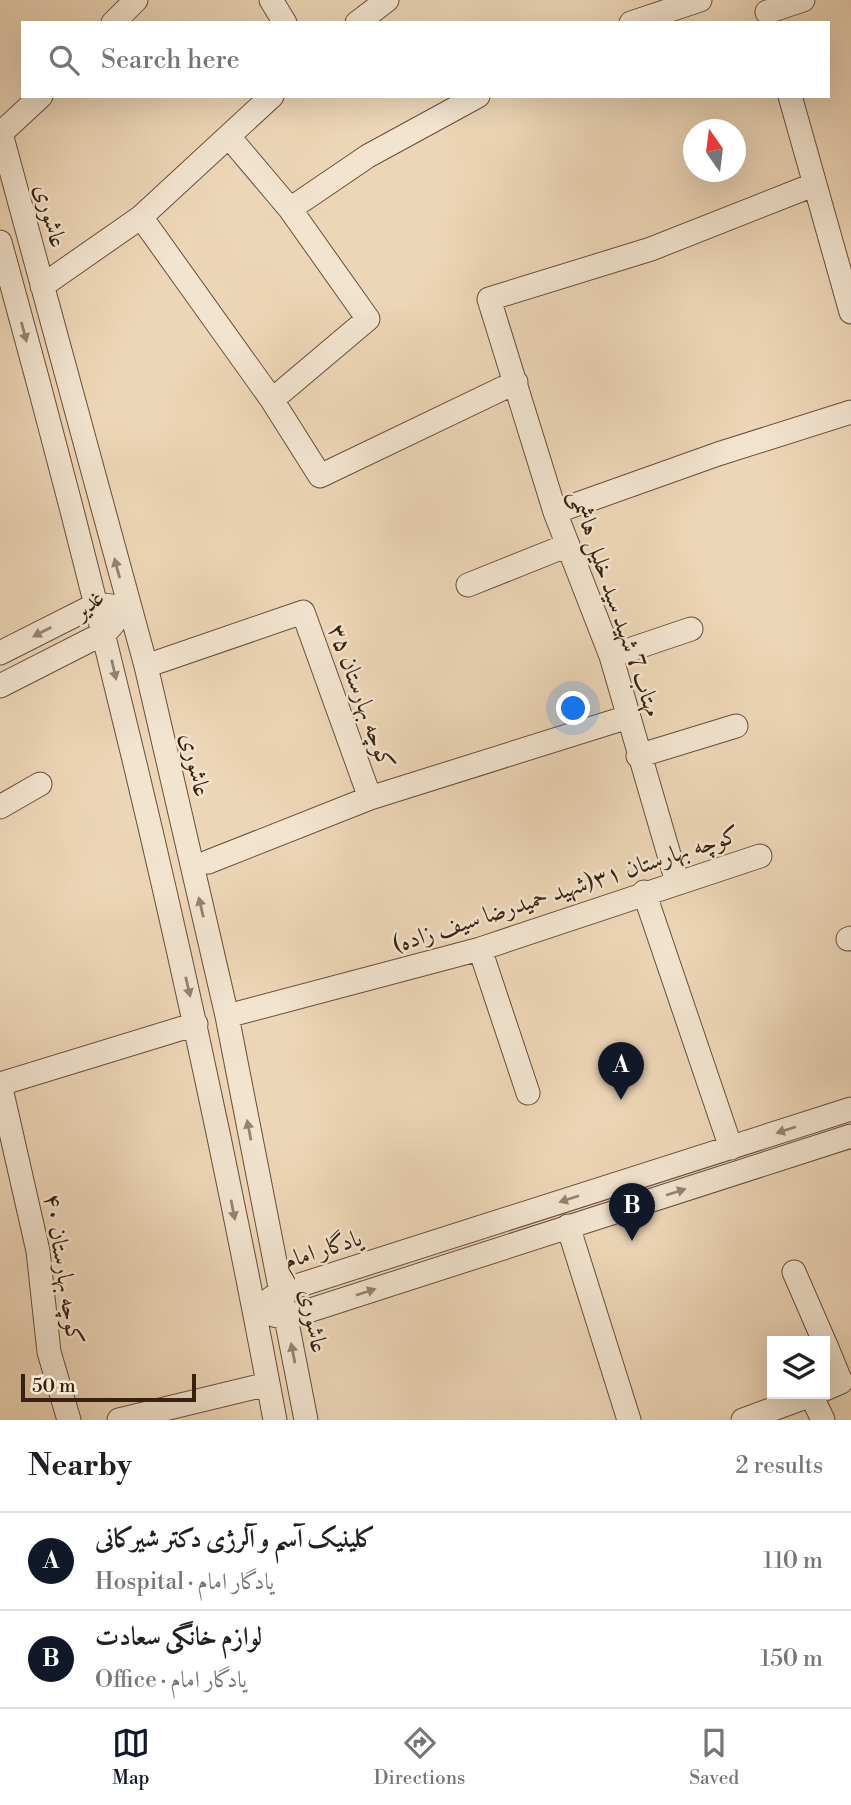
<!DOCTYPE html>
<meta charset="utf-8">
<style>
:root{--surface:#fff;--page:#f6f6f6;--text:#202124;--muted:#757577;--line:#e0e0e0;--accent:#111827}
body{margin:0;font-family:"Libre Bodoni",Amiri,serif;background:var(--page);color:var(--text)}
.controls{position:absolute;right:21px;bottom:21px;display:grid;overflow:hidden;border-radius:0px;box-shadow:0 7px 28px #0002}
.controls button{width:63px;height:63px;display:grid;place-items:center;padding:0;border:0;border-bottom:2px solid var(--line);background:var(--surface);color:var(--text);font:35px sans-serif}
.compass{position:absolute;left:683px;top:119px;width:63px;height:63px;border-radius:50%;background:var(--surface);box-shadow:0 7px 28px #0002;rotate:346deg}
.scale{position:absolute;left:21px;bottom:18px;width:175px;box-sizing:border-box;padding-left:7px;border:4px solid #392111;border-top:0;font-size:19px;line-height:24px;white-space:nowrap;color:#392111;-webkit-text-stroke:5px #f3e4d0;paint-order:stroke}
.you{position:absolute;left:574px;top:709px;width:24px;height:24px;margin:-18px;border:5px solid #fff;border-radius:50%;background:#1a73e8;box-shadow:0 0 0 10px #1a73e833}
.badge{display:grid;place-items:center;width:46px;height:46px;border-radius:50%;background:var(--accent);color:#fff;font-size:23px;font-weight:700}
.pin{position:absolute;translate:-50% -58px;filter:drop-shadow(0 2px 4px #0008)}
.pin::after{content:'';position:absolute;top:37px;width:24px;height:21px;background:inherit;clip-path:polygon(0 0,100% 0,50% 100%)}
.list{margin:0;padding:0;list-style:none}
h2{display:flex;justify-content:space-between;align-items:center;height:91px;margin:0;padding:0 28px;font-size:30px}
h2 small{font-size:23px;font-weight:400;color:var(--muted)}
.list li{display:grid;grid-template-columns:46px 1fr auto;gap:21px;align-items:center;box-sizing:border-box;height:98px;padding:0 28px;border-top:2px solid var(--line)}
.list b{display:block;font-size:26px;white-space:nowrap}
.list p{margin:0;font-size:23px;white-space:nowrap;color:var(--muted)}
.list em{font-size:23px;font-style:normal;color:var(--muted)}
.icon{flex:none;width:38px;height:38px;fill:none;stroke:currentColor;stroke-width:2;stroke-linecap:round;stroke-linejoin:round}
.map{position:relative;flex:none;width:851px;height:1420px;overflow:hidden}
.search{position:absolute;background:var(--surface);box-shadow:0 7px 28px #0002;left:21px;right:21px;top:21px;height:77px;display:flex;align-items:center;gap:18px;box-sizing:border-box;padding:0 24px;border-radius:0px;color:var(--muted);font-size:26px}
.sheet{height:287px;background:var(--surface)}
nav{display:flex;justify-content:space-around;align-items:center;box-sizing:border-box;height:98px;border-top:2px solid var(--line);background:var(--surface);font-size:19px;color:var(--muted)}
nav a{display:grid;justify-items:center;gap:4px}
nav .on{color:var(--accent)}
.map>svg:first-child{display:block}
.lines{fill:none;stroke-linecap:round;stroke-linejoin:round}
.minor-casing{stroke:#664e3a;stroke-width:25}
.minor{stroke:#f3e4d0;stroke-width:23}
.oneway{fill:#968270}
.labels{text-anchor:middle;dominant-baseline:central;stroke-width:5;stroke-linejoin:round;paint-order:stroke}
.street-label{font-size:24px;fill:#392111;stroke:#f3e4d0}
</style>
<div class="map">
<svg width="851" height="1420" viewBox="0 0 851 1420">
<rect width="100%" height="100%" fill="#edd6b7"/>
<filter id="stains"><feTurbulence type="fractalNoise" baseFrequency=".00286" numOctaves="4"/><feColorMatrix values="0 0 0 0 .2 0 0 0 0 .09 0 0 0 0 .02 0 0 0 .5 -.17"/></filter>
<radialGradient id="worn" r=".72"><stop offset=".6" stop-color="#630" stop-opacity="0"/><stop offset="1" stop-color="#630" stop-opacity=".3"/></radialGradient>
<g class="lines">
<!-- minor casing -->
<g class="minor-casing">
<path id="minor" d="M271,0L285,23
M767,12L803,0
M113,23L136,0
M357,23L387,0
M631,23L700,0
M790,96L851,312
M0,130L146,666L227,1016L306,1420
M1,133L41,96
M230,138L290,209L368,319L272,400
M290,209L368,156L478,96
M141,217L272,400L320,476L516,382
M0,242C108,631 201,1023 275,1420
M42,286L141,217L272,96
M555,512L718,454L851,412
M468,585L568,545
M0,653L97,604L111,606
M611,656L691,629
M146,666L303,612L370,798
M0,686L106,632L114,623
M638,756L736,726
M0,807L40,784
M208,862L370,798L628,717
M677,882L611,656L555,512L489,299L651,249L813,185
M644,892L731,1148
M848,939L851,938
M480,949L528,1093
M227,1016L480,949L760,856
M0,1084L38,1251L49,1352L69,1420
M0,1084L196,1024
M568,1226L629,1420
M794,1272L824,1341
M269,1300L281,1291L851,1109
M274,1315L286,1318L851,1136
M825,1343L841,1382L825,1389
M811,1395L823,1420
M119,1420L268,1384
M743,1420L814,1394"/>
</g>
<!-- minor -->
<use href="#minor" class="minor"/>
</g>
<!-- one-way arrows -->
<defs><path id="oneway-solid" d="M-6-.8H1V-3.2L6.5 0L1 3.2V.8H-6Z" transform="scale(1.75)"/></defs>
<g class="oneway">
<use href="#oneway-solid" transform="translate(24 332) rotate(75)"/>
<use href="#oneway-solid" transform="translate(117 568) rotate(-105)"/>
<use href="#oneway-solid" transform="translate(42 632) rotate(153)"/>
<use href="#oneway-solid" transform="translate(114 670) rotate(77)"/>
<use href="#oneway-solid" transform="translate(201 907) rotate(-103)"/>
<use href="#oneway-solid" transform="translate(188 987) rotate(77)"/>
<use href="#oneway-solid" transform="translate(249 1130) rotate(-101)"/>
<use href="#oneway-solid" transform="translate(786 1130) rotate(162)"/>
<use href="#oneway-solid" transform="translate(676 1192) rotate(-18)"/>
<use href="#oneway-solid" transform="translate(569 1199) rotate(162)"/>
<use href="#oneway-solid" transform="translate(233 1210) rotate(79)"/>
<use href="#oneway-solid" transform="translate(366 1292) rotate(-18)"/>
<use href="#oneway-solid" transform="translate(293 1353) rotate(-101)"/>
</g>
<g class="labels">
<!-- street labels -->
<g class="street-label">
<text transform="translate(50 216) rotate(75)">عاشوری</text>
<text transform="translate(615 603) rotate(71)">مهتاب 7 شهید سید خلیل هاشمی</text>
<text transform="translate(89 605) rotate(-40)">غدیر</text>
<text transform="translate(361 697) rotate(70)">کوچه بهارستان ۳۵</text>
<text transform="translate(195 765) rotate(77)">عاشوری</text>
<text transform="translate(566 890) rotate(-18)">کوچه بهارستان ۳۱(شهید حمیدرضا سیف زاده)</text>
<text transform="translate(323 1250) rotate(-18)">یادگار امام</text>
<text transform="translate(63 1269) rotate(81)">کوچه بهارستان ۴۰</text>
<text transform="translate(313 1321) rotate(79)">عاشوری</text>
</g>
</g>
<rect width="100%" height="100%" filter="url(#stains)"/>
<rect width="100%" height="100%" fill="url(#worn)"/>
</svg>
<div class="controls">
<button><svg class="icon" aria-label="layers" viewBox="0 0 24 24"><path d="M12 4l9 5-9 5-9-5zM3 14l9 5 9-5"/></svg></button>
</div>
<svg class="compass" viewBox="-18 -18 36 36"><path d="M0-13l5 13h-10z" fill="#e53935"/><path d="M0 13l5-13h-10z" fill="#757577"/></svg>
<div class="scale">50 m</div>
<div class="you"></div>
<div class="pin badge" style="left:621px;top:1100px">A</div>
<div class="pin badge" style="left:632px;top:1241px">B</div>
<div class="search"><svg class="icon" aria-label="search" viewBox="0 0 24 24"><circle cx="10" cy="10" r="6"/><path d="M15 15l6 6"/></svg>Search here</div>
</div>
<section class="sheet">
<h2>Nearby<small>2 results</small></h2>
<ul class="list">
<li><span class="badge">A</span><div><b>کلینیک آسم و آلرژی دکتر شیرکانی</b><p>Hospital · یادگار امام</p></div><em>110 m</em></li>
<li><span class="badge">B</span><div><b>لوازم خانگی سعادت</b><p>Office · یادگار امام</p></div><em>150 m</em></li>
</ul>
</section>
<nav>
<a class="on"><svg class="icon" aria-label="map" viewBox="0 0 24 24"><path d="M3 6l6-2 6 2 6-2v14l-6 2-6-2-6 2zM9 4v14M15 6v14"/></svg>Map</a>
<a><svg class="icon" aria-label="directions" viewBox="0 0 24 24"><path d="M12 3l9 9-9 9-9-9zM9 14v-3h6M13 9l2 2-2 2"/></svg>Directions</a>
<a><svg class="icon" aria-label="saved" viewBox="0 0 24 24"><path d="M7 4h10v16l-5-4-5 4z"/></svg>Saved</a>
</nav>
